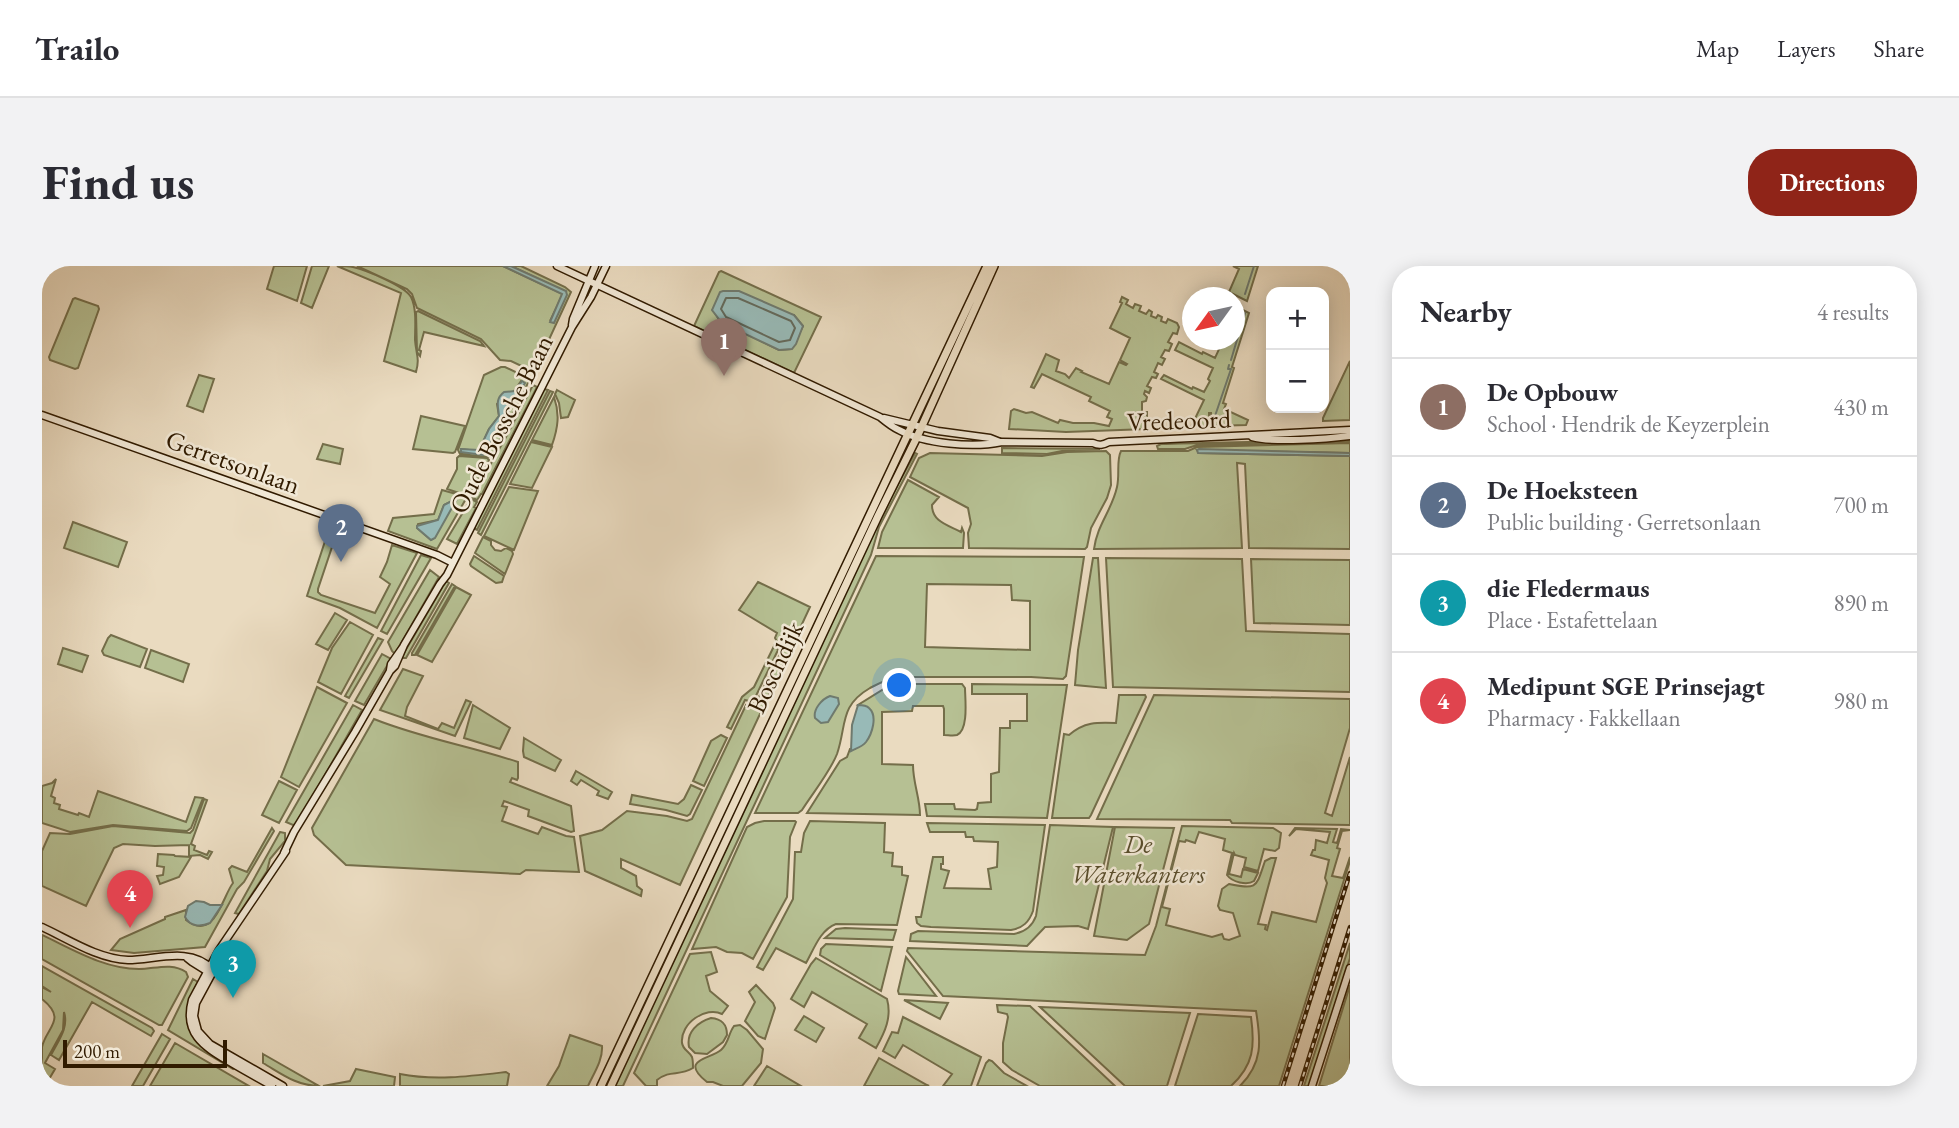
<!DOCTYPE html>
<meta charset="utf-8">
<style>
:root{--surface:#fff;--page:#f2f2f3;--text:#2b2b33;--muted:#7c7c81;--line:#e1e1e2;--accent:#8f2418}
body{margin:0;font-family:"EB Garamond",serif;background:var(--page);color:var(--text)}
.controls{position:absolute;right:21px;top:21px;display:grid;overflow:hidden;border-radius:14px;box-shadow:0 4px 18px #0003}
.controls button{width:63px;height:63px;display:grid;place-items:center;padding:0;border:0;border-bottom:2px solid var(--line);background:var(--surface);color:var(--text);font:35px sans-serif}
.compass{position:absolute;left:1140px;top:21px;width:63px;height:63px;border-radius:50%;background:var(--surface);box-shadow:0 4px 18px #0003;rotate:237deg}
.scale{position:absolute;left:21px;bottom:18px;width:164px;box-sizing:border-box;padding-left:7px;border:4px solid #311b00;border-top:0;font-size:19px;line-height:24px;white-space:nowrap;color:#311b00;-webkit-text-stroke:5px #f1e8d6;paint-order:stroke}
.you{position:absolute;left:858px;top:420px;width:24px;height:24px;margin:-18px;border:5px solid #fff;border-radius:50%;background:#1a73e8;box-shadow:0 0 0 10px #1a73e833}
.badge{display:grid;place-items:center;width:46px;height:46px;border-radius:50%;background:var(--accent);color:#fff;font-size:23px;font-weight:700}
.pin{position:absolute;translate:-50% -58px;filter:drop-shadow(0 2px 4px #0008)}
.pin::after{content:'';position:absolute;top:37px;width:24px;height:21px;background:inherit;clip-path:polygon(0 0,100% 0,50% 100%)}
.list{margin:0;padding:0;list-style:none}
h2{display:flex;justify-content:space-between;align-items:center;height:91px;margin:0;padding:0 28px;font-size:30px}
h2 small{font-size:23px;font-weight:400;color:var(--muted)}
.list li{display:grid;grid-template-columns:46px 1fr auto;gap:21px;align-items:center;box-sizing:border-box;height:98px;padding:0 28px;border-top:2px solid var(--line)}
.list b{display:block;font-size:26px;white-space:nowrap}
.list p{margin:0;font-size:23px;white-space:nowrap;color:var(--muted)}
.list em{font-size:23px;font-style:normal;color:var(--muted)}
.map{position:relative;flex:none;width:1308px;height:820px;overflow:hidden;border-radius:28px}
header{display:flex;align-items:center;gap:42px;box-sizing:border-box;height:98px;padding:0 35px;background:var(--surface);border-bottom:2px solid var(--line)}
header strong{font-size:33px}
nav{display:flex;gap:38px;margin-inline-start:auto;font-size:24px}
.intro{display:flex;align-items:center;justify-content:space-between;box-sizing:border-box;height:168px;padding:0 42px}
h1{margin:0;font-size:49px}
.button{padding:18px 32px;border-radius:28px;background:var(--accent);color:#fff;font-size:24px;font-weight:700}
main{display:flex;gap:42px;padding:0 42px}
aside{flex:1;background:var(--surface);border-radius:28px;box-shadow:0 4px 18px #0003}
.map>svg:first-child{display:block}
.green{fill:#b6c093;stroke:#746e4a;stroke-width:2;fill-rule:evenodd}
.water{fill:#98bab7;stroke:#6f7a6e;stroke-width:2}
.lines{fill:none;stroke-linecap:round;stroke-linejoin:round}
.shore{stroke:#646a5c;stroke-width:2}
.stream{stroke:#6f7a6e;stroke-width:2}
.secondary-casing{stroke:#311b00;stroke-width:9}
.primary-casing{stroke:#311b00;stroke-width:10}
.secondary{stroke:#f1e8d6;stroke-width:6}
.primary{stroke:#eadbc0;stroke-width:7}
.rail-casing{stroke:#311b00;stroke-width:4.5}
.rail{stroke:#f1e8d6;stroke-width:2;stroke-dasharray:5;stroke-linecap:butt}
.labels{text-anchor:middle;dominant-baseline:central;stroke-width:5;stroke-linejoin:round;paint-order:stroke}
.street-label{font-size:26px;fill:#311b00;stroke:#f1e8d6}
.park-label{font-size:26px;font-style:italic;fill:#594d2c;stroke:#f1e8d6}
</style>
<header>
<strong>Trailo</strong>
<nav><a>Map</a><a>Layers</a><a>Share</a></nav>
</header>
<div class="intro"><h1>Find us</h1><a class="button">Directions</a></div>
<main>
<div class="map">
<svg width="1308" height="820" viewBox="0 0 1308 820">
<rect width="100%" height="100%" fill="#eadbc0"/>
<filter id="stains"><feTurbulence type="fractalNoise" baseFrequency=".00286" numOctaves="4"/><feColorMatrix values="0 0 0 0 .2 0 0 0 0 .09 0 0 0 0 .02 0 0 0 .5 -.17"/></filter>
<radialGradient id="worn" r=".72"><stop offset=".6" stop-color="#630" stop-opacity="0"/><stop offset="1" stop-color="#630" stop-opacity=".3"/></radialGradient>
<!-- green -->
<path class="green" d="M232,0H265L255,35L225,23Z
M270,0H287L270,42L259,37Z
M295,0C300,0 306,0 311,1C324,4 363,20 369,31C375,43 373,61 373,74C374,88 378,92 374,106L342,95L359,27Z
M315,0H461L521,28L508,55L524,26L469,0H479L523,21L529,26L492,106L469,95L458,94L439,73L375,42L370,28L365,23Z
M1191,0H1216L1205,35L1187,26L1197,3Z
M679,5L779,51L752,107L652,60L677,6ZM671,44L752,49L761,60L749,83L737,84L678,55Z
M1080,31L1086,34L1084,38L1091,42L1093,38L1099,40L1097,45L1104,48L1107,44L1110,46L1109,50L1114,52L1116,49L1120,51L1119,55L1124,57L1126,53L1135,57L1137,61L1135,68L1131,67L1126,76L1130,78L1127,85L1123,84L1119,91L1123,93L1120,99L1116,97L1112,106L1116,108L1114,112L1110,111L1105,120L1109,122L1107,127L1103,125L1102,128L1105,131L1104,135L1100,136V146H1105V163L1024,166L967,163L969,145L972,143L984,147L990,146L1016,157L1018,154L1031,157H1052L1067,160L1070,153L1065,151L1068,145L1047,135L1049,131L1000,108L992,122L989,121L1004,88L1017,94L1014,105L1023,108L1027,112L1034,102L1040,105L1039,106L1067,118L1077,96L1084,99L1085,98L1078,94L1088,72L1068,62L1080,37L1078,36Z
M33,32L56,40L57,43L36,102L33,103L8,94L7,91L31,33Z
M1193,40L1207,47L1190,101L1192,102L1181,137L1184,138L1182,143L1206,154L1204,159L1170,160L1169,147H1167V160L1149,161L1162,134L1119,113L1122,109L1150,123L1151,121L1162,126L1168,115L1166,113L1171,102L1133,84L1137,76L1160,88L1161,86L1173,92L1179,79L1172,75L1173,74H1192Z
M376,45L438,75L442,80L382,66L377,84L379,85L378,90L375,86L374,46Z
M1308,95V154L1281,155V152Z
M459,101H463L488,113L450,189L446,191L418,188L416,184L442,109ZM479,115L482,117L442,188L419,186V183L437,185L447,163L457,150L455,138L472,125Z
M157,109L172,113L161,146L145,140Z
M491,119L495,121L440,228H439L435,234L430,231L464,171Z
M502,123L506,124L435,264L433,263V258Z
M515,124L533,134L526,151L519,152L517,137L513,128Z
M508,125L511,126L439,269L436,267Z
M512,131C518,148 516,162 510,179L490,174Z
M379,150L423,160L413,186L411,187L371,183Z
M1304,172L1308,175L1155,179L1143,183H1116L1115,180L1119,178C1181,176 1243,176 1304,172Z
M489,176L510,181L490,222L468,218Z
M1308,177V187L1155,184L1157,187L1308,190V283L1207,282L1203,198L1195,197L1200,282L1052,283C1055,259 1070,244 1075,221C1078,208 1074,195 1079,185H1146L1155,181Z
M281,178L301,183L298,198L275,193Z
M960,182L1058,183L1025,184L1005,188L960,187Z
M1064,185L1068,189L1069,219L1065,232L1049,262L1045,281L1043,283L927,282L926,267L929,258L926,242L868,211L877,192L888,187L1000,190L1025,186Z
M873,187L875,188L837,261L829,289L581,820H573L837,253Z
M417,190L445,192L447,194L426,230L405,223L415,203V192Z
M866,214L897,231L890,239C890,256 906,259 919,266L920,262L922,267L921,282H836L840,266Z
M467,221L496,225L472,284L442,270Z
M400,224L425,231L395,283L346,265L351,252L392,248ZM408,236L393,271L389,274L375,262L376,258L396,254L402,239Z
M429,233L435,236L432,241L434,242L415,278L405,273Z
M31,256L85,276L76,301L22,282Z
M289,257L297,260L276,323V326L279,329L333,347L348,318L338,311L345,296L350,279L375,287L335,362L298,342L265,330Z
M441,271L449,275V279L453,284L459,285L464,282L470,285L471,288L463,308L433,287Z
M379,289L389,292L345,368L339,365Z
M432,290L462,310L460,316L454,317L429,300L428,298Z
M834,290L1042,291L1024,410L1021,413L989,411H854C845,413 836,418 828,422C797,440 805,459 795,488C788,506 770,528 760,544L756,547H713ZM885,318L969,319L970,334L988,335V384L883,381Z
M1051,292H1056L1064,422L1033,419L1036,384Z
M1064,292L1200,293L1204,365L1308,368V426L1071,421Z
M1209,293L1308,294V359L1212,357Z
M388,304L397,311L353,388L350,385L346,376Z
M404,315L407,317L364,392H359Z
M716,316L768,341L638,619L579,593V602L594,610L595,620L600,624L599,630L543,605L538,570L560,564L585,545L625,550L645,555L650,553L704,439L712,441L740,384L733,372L735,367L697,344Z
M410,318L413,320L373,389H370V387Z
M414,321L429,329L390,396L375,389Z
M293,347L305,354L286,384L274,378Z
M308,356L331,369L299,428L276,416L290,382Z
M69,369L105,383L98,401L62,389L60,385L66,372Z
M336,372L341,374L307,432L303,430Z
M733,378L736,384L711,436L703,434L689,463L685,461L700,431L712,421Z
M21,382L46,390L40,406L16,398Z
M109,384L147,398L141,416L103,402Z
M340,388L349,393L322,439L313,435Z
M361,403L381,410L365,441L363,450L396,463L400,457L412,462L424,434L429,436L413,470L338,444Z
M857,418H920L923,422C923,432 927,464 915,469C911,470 906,469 902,469V443L901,440H871L870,445L840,446V498L871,499C871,517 878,532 878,549L765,547L798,495L805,491L808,483H813L831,452C829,441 825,442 816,439L845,421Z
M930,418L1025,419L1005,552L885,550L883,538H912L913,543L933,544L935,543L936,537L949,536V508L957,506L958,462H968V455H985V428H930Z
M275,421L305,437L257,521L239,511Z
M1077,429H1103L1104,431L1049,549L1047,552H1010L1022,468L1027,469C1042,456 1055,456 1074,457Z
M1112,429L1308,433V462L1283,547L1290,550L1308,491V559L1190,557L1188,554L1055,553Z
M311,439L320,444L255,558L251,559L244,556Z
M431,439L468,462L458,483L422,472Z
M332,453C379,472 428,480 476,496V512L475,514L470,512L468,516L529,540L532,565L529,566L486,550L487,544L462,535L460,540L465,541L460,555L496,568L500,561L524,570L532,571L537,606L484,604L478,608L304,599L272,569L270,562Z
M679,469L685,472L662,520L651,515L669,475Z
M482,472L519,494L513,505L482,491L481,485Z
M534,505L570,526L566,533L555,529L557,525L539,514L535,519L529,515Z
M14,513L9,530L13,532L12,537L18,539L17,543L36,549L37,547L47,551L56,525L144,556L153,531L161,532L149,562L145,565L71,559L28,566L0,557V520L10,517Z
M237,515L255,524L237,557L220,549Z
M649,519L660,524L648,548L645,550L624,544L588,538L590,529L636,538L642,533Z
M162,533L165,534L149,578L153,580L152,584L165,589L167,585L170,586L166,593L158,589L147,590V579L113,580L81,578L72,582L44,640L0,620V585L8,567L28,568L71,560L148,567L151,564Z
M722,555H753L754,556L748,571L745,631L711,693L700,687L685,686L674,681L650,683L705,561L713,557Z
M768,555L843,557L842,586L851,587L850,600L860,601V609L866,610L855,659L794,658C778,664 772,683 764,697L734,682L721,704L715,701L751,633L753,586H759L762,567Z
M885,557L1003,559L991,645C987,656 981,662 969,664L889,661L879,660L875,657L874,651H879L891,591H901V598H899V603L907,605L902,622L949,623L946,603L955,601L956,576L932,575L931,571H924L923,566H888Z
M1008,559L1071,561L1046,663L1036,660L1003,661L985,680L868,675L869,668L876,665L972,668C983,666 990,661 994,650Z
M1140,560L1231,562L1239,567L1237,582L1233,585L1222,583L1216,605L1202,601L1204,592L1193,589L1192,587L1187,608L1199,611L1201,603L1216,607L1212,615C1205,620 1190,616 1185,609L1190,587L1181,584L1183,573L1157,566L1153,577L1144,574L1143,576L1137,575L1120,641L1128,643L1124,659L1170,671L1180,668L1182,673L1187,674L1198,670L1191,647L1178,644L1176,640L1180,623L1187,618C1216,624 1214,621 1223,595L1229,592H1234L1216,658L1224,659L1223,663L1225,664L1230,646L1274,656L1285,617L1283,612L1287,594L1269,589L1271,584H1273L1274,574L1285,577L1288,566L1254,563L1247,570L1253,562L1295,563L1291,576L1295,577L1299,563L1308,564L1300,565L1295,582L1298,583L1290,610L1301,612L1308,591V595L1237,820H1198C1221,797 1219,775 1214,745L901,730L865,685L866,682L1103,689L1114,660Z
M1073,561L1132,562L1107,658L1085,674L1052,670Z
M230,562L232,565L202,616L195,623L163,681L92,687L69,684L78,673L123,653V651L144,644V654C173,676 180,631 191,617L187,603L190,600L205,606Z
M238,566L243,567V575L228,593L225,605L197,648L193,647Z
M116,588L132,589L133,590L149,591L137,611L118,618L115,610L121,609L122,601L115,600Z
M803,662L854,664L851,674L783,672L794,663Z
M0,669C30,683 62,703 97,703C113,703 129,696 144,706L146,711L120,759H117L0,693Z
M1308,677V692L1267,820H1262Z
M784,678L850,681L839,725L778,689L779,683Z
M669,686L675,706L664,710L668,725L686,740L680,748C664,740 638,757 640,777C641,784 647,785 650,791C651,794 651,799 651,802C636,811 629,803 615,814V820H604L592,807L648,688Z
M864,691L894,730L857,728L856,725Z
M774,692L845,733C850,751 843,766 834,782L817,772L825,758L770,726L762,741L749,733L769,698Z
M0,700L110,762L112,765L109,770L50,736L17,794L9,789C16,775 27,762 22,746L21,764L3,797L13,803L3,820H0C0,807 0,794 0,781C4,761 26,754 0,733V721L9,726L0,720Z
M151,713L156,716C130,764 154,778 193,801L191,803L126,764Z
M714,719L731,737L733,742L723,773L716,770L703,755L713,736L707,726Z
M1308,719V820H1277Z
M862,734L906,737L898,753Z
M955,739L988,740L1073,820H998L970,804L961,796V777L966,751L965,748L956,746Z
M998,741L1148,747L1125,820H1083Z
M1156,748L1209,751C1213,780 1212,799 1189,820H1133Z
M762,750L782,762L774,776L753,764Z
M861,751L939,791L929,820H901L910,808L861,779L853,792L841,785L850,766L856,767Z
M669,752C680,753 685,758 685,769L681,776L665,788L653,787L647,781C644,766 656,756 669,752Z
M698,759L705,764L721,783L719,797L700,820H681L671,816H665C636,793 669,793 679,784C687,777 686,768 692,760Z
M120,768L128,773L101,820H90Z
M528,769L560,780C561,794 552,807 546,820H505L517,800Z
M133,777L207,820H108Z
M221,788L277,820C255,820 240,808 221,797Z
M837,792L885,819L887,820H822Z
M947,794L950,795L962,807L985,820H935L944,797Z
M725,800L759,820H712Z
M314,803L353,811L352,820H281L308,815Z
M464,806L467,808L465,820H358V808C393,815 430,810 464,806Z"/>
<!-- water -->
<path class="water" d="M461,0H469L524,25L525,29L512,57L508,56L520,28Z
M681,25H697L752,49L761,60L754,78L750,83L737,84L680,57L670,44L678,26Z
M480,115L483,117L441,189L419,186V183L437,184L447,163L457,150C456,140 453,133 462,126L473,125Z
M1157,183L1308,187V190L1156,187L1155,184Z
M413,229L416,231L393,272L389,274L375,262V260L396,254L402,239L408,236Z
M788,430L796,432L797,438L786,456L779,457L773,452C771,443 780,433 788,430Z
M816,439C819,439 825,440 827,442C836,450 830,468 824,476C820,481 815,482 809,485L810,459Z
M154,635L162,636L168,639H180L168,657C159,661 148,661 143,651L146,640Z"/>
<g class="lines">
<!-- shore -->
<path class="shore" d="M684,32H696L749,55L753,62L748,74L737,76L684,51L679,43Z"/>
<!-- stream -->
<path class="stream" d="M1203,28L1212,0
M1189,94L1203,47
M1171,151L1173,150L1189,103H1186L1187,99
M1156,153L1164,151"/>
<!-- secondary casing -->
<g class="secondary-casing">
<path id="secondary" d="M515,0L838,151C844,156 850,161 857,164C883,178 931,182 960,176L1051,177C1057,180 1061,179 1067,176L1308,164
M530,59L531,53L553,0
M0,149L395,289L411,297
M842,152L896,165L948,172L958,176
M1210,171C1231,177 1285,173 1308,170
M348,404L349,398L361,381
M242,587L252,566L313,466L348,405L353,400L362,379L398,318L405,309L530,61L549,31L564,0
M0,661C26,673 56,693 86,694C113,694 148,680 170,703
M183,678L181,687L154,737L152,750L156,765L168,778L241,820
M145,692L150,696L166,706
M230,820C216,812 201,804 186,795C161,780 141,767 150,734L177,684L244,585
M1270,820L1308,702"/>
</g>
<!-- primary casing -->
<g class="primary-casing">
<path id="primary" d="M559,820L945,0
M569,820L836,250L875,171L952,0"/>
</g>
<!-- secondary -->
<use href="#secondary" class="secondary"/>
<!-- primary -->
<use href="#primary" class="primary"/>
<!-- rail casing -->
<g class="rail-casing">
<path id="rail" d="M1241,820L1308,607
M1258,820L1308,661"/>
</g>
<!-- rail -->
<use href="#rail" class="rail"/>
</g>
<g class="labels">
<!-- street labels -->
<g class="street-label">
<text transform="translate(1137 154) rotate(-2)">Vredeoord</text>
<text transform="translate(459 158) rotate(-63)">Oude Bossche Baan</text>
<text transform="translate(191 196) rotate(20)">Gerretsonlaan</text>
<text transform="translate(733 401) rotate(-65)">Boschdijk</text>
</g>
<!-- park labels -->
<g class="park-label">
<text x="1096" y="578">De<tspan x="1096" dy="30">Waterkanters</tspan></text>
</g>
</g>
<rect width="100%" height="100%" filter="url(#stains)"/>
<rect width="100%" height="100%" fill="url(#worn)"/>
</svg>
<div class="controls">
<button>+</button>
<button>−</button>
</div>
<svg class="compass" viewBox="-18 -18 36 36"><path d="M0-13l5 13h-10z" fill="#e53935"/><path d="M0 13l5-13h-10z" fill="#7c7c81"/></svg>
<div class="scale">200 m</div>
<div class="you"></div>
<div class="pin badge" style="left:682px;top:110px;background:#8d6e63">1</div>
<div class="pin badge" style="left:299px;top:296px;background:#5c6f8a">2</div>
<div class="pin badge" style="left:191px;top:732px;background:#0f9aa8">3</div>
<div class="pin badge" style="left:88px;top:662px;background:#e0444e">4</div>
</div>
<aside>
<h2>Nearby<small>4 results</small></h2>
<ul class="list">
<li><span class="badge" style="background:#8d6e63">1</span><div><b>De Opbouw</b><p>School · Hendrik de Keyzerplein</p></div><em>430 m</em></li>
<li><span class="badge" style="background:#5c6f8a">2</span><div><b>De Hoeksteen</b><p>Public building · Gerretsonlaan</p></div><em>700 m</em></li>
<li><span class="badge" style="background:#0f9aa8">3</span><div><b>die Fledermaus</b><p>Place · Estafettelaan</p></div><em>890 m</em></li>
<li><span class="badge" style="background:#e0444e">4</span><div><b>Medipunt SGE Prinsejagt</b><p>Pharmacy · Fakkellaan</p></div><em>980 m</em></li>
</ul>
</aside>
</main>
